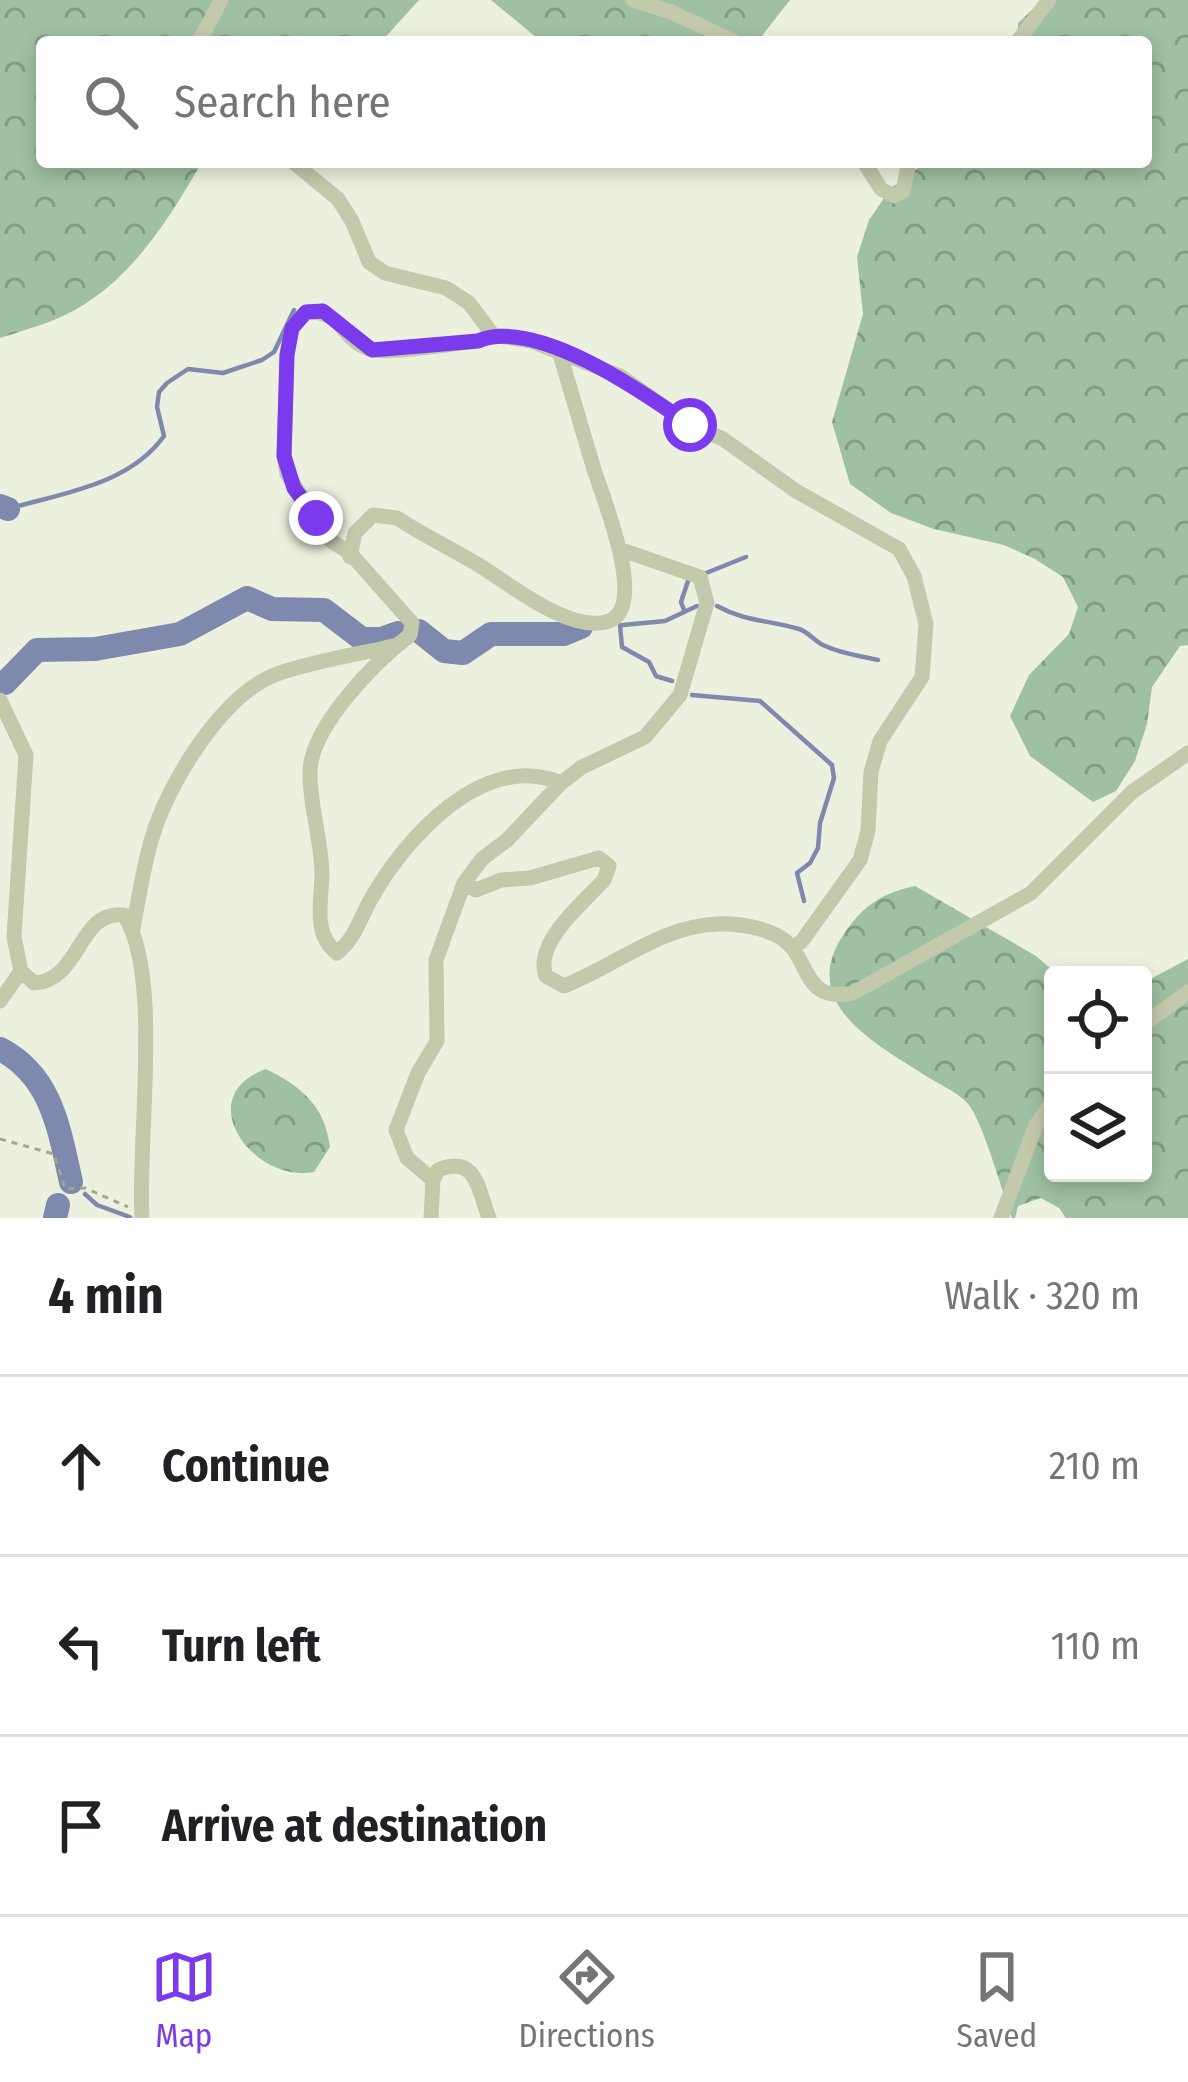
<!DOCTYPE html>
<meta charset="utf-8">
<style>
:root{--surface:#fff;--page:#f6f6f6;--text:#202124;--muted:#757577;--line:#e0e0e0;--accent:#7c3aed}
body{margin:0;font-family:"Fira Sans Condensed",sans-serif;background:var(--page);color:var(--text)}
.controls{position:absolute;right:36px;bottom:36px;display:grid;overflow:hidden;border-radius:12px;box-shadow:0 6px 18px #0003}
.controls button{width:108px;height:108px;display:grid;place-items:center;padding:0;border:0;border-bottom:3px solid var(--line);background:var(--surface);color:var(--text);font:60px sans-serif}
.stop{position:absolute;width:36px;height:36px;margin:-27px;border:9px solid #7c3aed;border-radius:50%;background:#fff}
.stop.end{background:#7c3aed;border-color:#fff;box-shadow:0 3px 12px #0008}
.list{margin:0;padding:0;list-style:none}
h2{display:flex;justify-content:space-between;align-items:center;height:156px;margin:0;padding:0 48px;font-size:51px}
h2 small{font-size:39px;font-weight:400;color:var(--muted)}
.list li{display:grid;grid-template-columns:78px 1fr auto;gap:36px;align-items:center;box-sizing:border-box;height:180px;padding:0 48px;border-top:3px solid var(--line)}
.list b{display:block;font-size:45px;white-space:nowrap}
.list em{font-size:39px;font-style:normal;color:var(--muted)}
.icon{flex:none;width:66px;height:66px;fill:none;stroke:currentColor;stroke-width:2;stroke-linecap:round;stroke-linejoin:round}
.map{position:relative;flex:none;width:1188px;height:1218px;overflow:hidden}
.search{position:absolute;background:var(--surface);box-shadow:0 6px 18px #0003;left:36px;right:36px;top:36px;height:132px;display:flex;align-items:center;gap:30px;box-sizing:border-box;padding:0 42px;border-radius:12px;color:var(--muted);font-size:45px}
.sheet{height:696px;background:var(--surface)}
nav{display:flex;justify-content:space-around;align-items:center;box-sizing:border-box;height:168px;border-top:3px solid var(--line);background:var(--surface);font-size:33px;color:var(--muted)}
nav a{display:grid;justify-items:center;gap:6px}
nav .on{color:var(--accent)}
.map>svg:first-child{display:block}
.forest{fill:url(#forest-crowns)}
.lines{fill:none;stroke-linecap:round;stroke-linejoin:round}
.stream{stroke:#7f89ad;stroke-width:4.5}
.river{stroke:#7f89ad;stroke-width:24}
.path{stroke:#a3a88a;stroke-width:3;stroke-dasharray:6 6;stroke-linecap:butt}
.minor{stroke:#c3c9ab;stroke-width:15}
.route{stroke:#7c3aed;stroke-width:15}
</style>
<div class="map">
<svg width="1188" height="1218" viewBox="0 0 1188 1218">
<defs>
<pattern id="forest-crowns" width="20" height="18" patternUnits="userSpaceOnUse" patternTransform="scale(3)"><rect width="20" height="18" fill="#9fc0a2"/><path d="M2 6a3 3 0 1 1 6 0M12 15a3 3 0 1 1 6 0" fill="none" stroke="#829d84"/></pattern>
</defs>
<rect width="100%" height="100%" fill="#ecf1df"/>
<!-- forest -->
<path class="forest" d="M0,0H419L381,42H42V162H202C167,222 129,285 63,316C44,325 21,331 0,338Z
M491,0H790L757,42H542Z
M1043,0H1188V645L1180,646L1152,687L1147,724L1135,761L1116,791L1093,802L1030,756L1010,716L1029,675L1069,634L1078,607L1063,577L1035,559L1004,545L934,529L891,513L850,484L832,422L863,314L857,257L869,220L891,188L926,162H1146V42H1018V23Z
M915,886L1036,956L1058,975H1053V1173H1143V983L1188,959V1218H1066L1059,1208L1041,1198L1018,1206L1015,1218H1012C1002,1192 984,1125 969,1105C960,1094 943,1086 931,1079C880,1046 798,1006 842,937C861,907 881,893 915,886Z
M266,1069C302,1087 325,1106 330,1147L314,1172C254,1184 189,1097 266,1069Z"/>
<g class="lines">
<!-- stream -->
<path class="stream" d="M8,509C62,493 129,485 164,436L157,407L159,392L167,383L188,369L223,373L262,360L274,352L294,310
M706,573L746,557
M717,606C746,622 769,620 799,629C807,631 815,641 823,645C839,653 860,656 878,660
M684,610L681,602L688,581
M620,625L622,647L649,662L656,676L672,681
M623,625L665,621L697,606
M692,695L760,701L832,765L834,778L820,823L818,848L810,863L797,873L804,901
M71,1182L72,1183
M85,1194L97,1205L130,1217"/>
<!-- river -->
<path class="river" d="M0,506L8,509
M419,631L444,651L463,653L491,634H564L581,627
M5,683L37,650L95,649L180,634L247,598L272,609L324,610L362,639H381L398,633
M0,1049C52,1076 59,1129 71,1182
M55,1218L58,1205"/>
<!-- path -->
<path class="path" d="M0,1139L54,1154L65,1189L85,1188L128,1207"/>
<!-- minor -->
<path class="minor" d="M633,0L671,12L735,42
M199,42L221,0
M1017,42L1049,0
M293,162L338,199L352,221L369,262L385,273L446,288L469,303L493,335
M864,162L881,189L894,196L903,191L909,162
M350,557L355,533L373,515L397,518C423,535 450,548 477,564C507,582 571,635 609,621C649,606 601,494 593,466C582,428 570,389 559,351
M0,700L26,755L14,937L21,971L34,983C81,981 78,909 124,915C163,975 137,1141 142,1218
M561,783L582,767L645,737L680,695L707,603L700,577L619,549
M133,928C139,898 143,867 152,838C167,785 222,694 277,674C314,661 355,655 393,646
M793,948L802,941L860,860L868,831L871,772L880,741L922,677L926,624L914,576L899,549L796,491L723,439L690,425L620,376L531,341L493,335L478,341C454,343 388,355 370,349C340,340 344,310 306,312L292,328L287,355L284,456L287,474L331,541L350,553L412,623L410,635C375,662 309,728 310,774C310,808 322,842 322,876C321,904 313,934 337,953C355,939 360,918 371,899C405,838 484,750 561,783L507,840L482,859L464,883L476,890L501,880L530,878L599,858L609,866L604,880C583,903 533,943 546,976L564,986C615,966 661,926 717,924C741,923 780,929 794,950C811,977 812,1001 853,993L1031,893L1132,792L1188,753
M0,1001L21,971
M1143,1025L1188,992
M433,1180L407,1158L396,1130L418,1073L437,1041L436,960L464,883
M431,1218L433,1180L438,1170C477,1154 478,1190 489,1218
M1001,1218L1036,1125L1053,1101"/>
</g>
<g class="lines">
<!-- route -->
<path class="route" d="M316,518L294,488L284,456L287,355L292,328L306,312L323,311L372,350L478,341C536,317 643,392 690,425"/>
</g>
</svg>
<div class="controls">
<button><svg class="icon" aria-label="locate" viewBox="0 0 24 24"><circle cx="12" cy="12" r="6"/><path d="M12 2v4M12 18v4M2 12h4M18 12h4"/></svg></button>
<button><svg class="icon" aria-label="layers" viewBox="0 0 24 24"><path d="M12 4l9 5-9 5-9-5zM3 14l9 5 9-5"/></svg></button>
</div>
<div class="stop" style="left:690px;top:425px"></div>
<div class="stop end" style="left:316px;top:518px"></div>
<div class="search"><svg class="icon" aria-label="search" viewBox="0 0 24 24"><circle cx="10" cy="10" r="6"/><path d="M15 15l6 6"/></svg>Search here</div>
</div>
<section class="sheet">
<h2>4 min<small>Walk · 320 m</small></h2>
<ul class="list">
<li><svg class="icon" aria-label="ahead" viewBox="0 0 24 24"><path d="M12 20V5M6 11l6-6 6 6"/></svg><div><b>Continue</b></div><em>210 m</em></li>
<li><svg class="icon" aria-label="left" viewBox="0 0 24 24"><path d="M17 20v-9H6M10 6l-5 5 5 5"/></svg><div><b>Turn left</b></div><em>110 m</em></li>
<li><svg class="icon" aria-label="arrive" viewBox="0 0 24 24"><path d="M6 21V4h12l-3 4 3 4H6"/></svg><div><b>Arrive at destination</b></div></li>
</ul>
</section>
<nav>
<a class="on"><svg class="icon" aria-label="map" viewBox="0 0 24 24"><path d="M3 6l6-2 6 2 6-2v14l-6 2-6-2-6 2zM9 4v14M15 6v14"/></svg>Map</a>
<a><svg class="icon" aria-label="directions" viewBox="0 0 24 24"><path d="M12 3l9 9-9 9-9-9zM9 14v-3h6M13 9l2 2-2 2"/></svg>Directions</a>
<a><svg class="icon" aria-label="saved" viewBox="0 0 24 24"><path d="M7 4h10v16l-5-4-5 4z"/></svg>Saved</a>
</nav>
